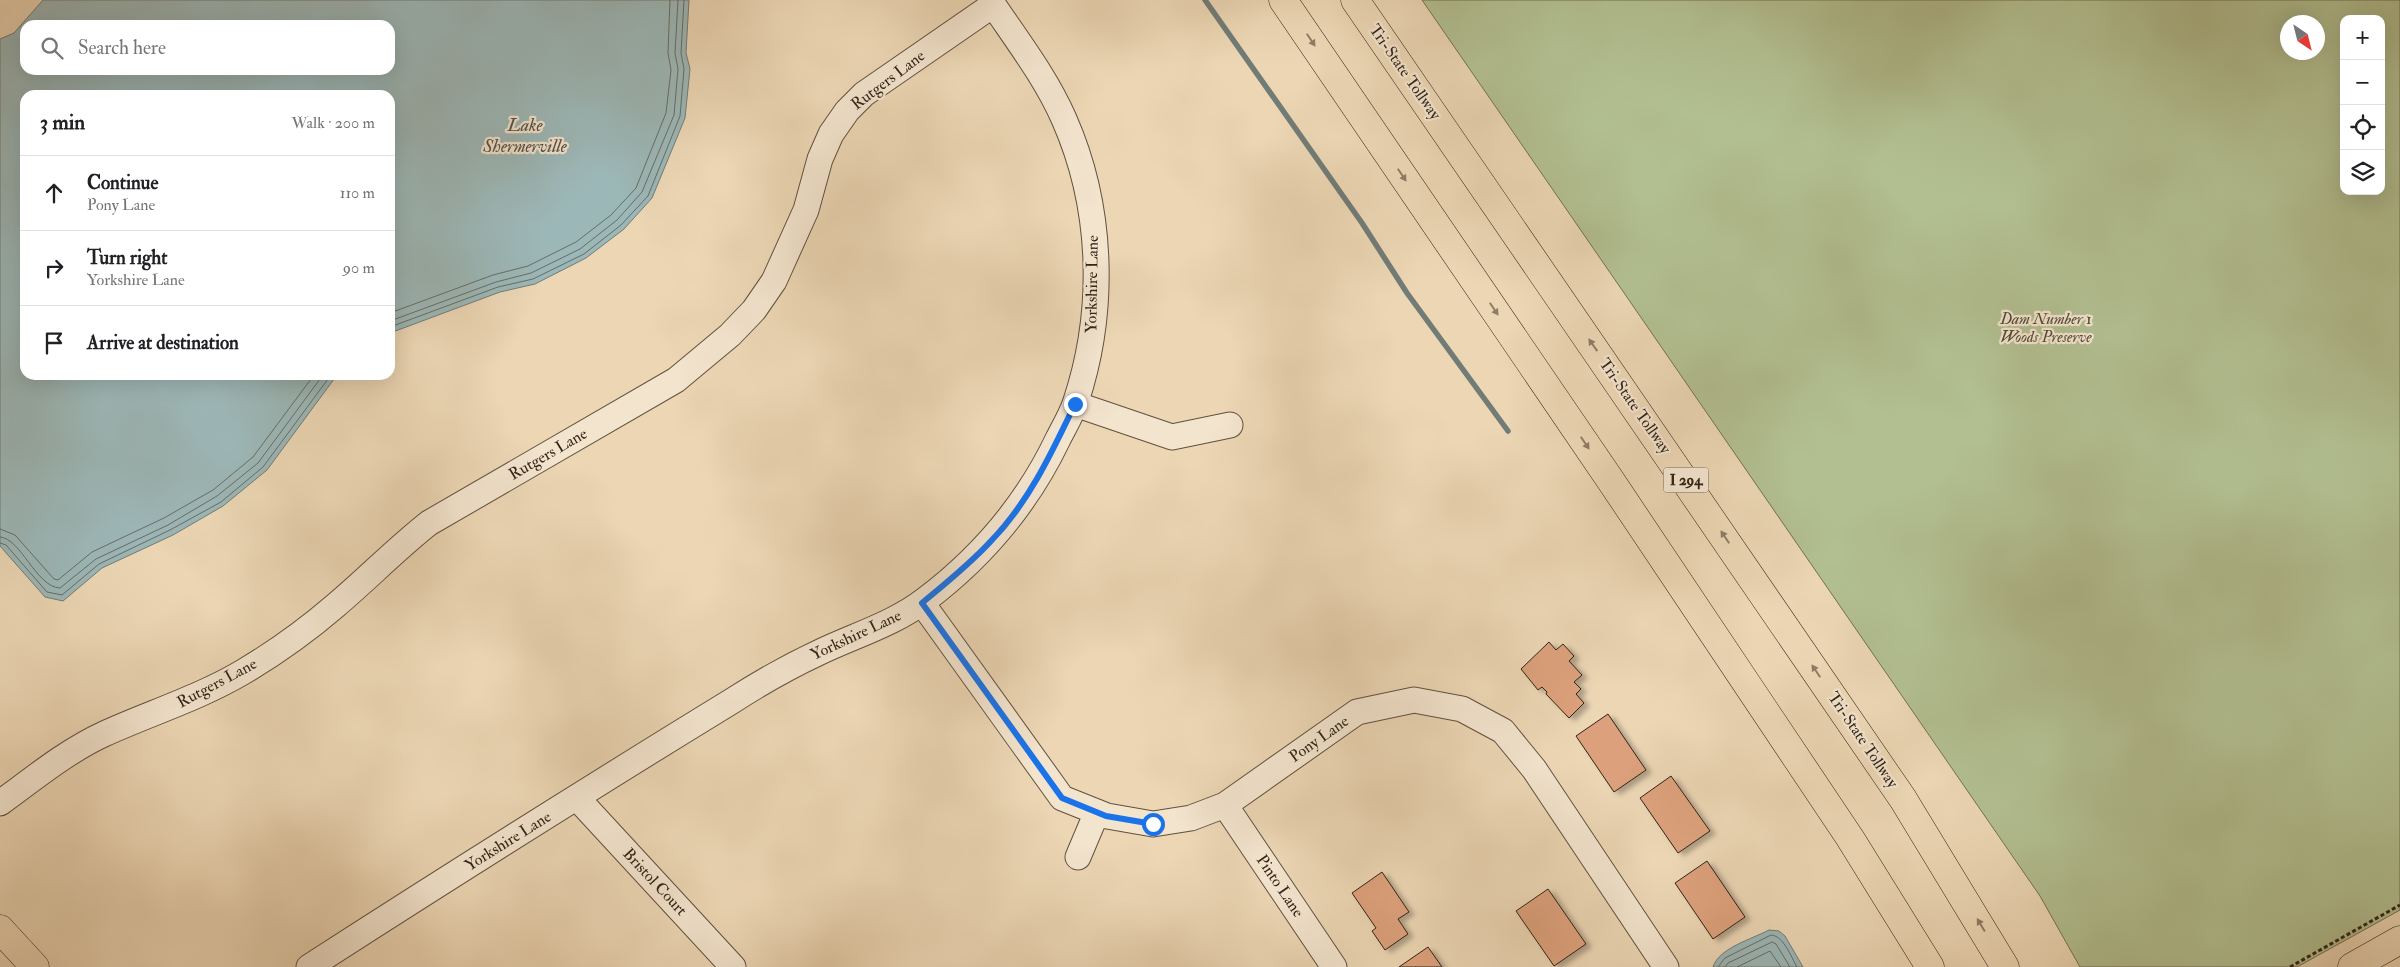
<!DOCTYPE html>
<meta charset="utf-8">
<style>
:root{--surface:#fff;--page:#f6f6f6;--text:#202124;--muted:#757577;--line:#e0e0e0}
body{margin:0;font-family:"IM FELL Double Pica",serif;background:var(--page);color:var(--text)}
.controls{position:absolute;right:15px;top:15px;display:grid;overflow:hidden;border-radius:10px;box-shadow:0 5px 20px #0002}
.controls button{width:45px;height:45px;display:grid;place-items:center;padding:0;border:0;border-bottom:1px solid var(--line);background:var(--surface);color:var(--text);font:25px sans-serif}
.compass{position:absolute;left:2280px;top:15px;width:45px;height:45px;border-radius:50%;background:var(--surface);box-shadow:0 5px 20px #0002;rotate:145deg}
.stop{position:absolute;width:15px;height:15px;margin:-11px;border:4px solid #1a73e8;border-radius:50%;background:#fff}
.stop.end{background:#1a73e8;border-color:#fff;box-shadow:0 1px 5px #0008}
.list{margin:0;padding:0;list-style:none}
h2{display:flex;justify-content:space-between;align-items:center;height:65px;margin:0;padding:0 20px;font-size:21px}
h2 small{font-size:16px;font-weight:400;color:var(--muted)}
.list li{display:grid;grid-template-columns:32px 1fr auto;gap:15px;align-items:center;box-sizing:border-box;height:75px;padding:0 20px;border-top:1px solid var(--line)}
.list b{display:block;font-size:19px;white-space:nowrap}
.list p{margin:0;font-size:16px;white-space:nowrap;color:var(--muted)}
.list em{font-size:16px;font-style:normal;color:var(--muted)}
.icon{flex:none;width:28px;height:28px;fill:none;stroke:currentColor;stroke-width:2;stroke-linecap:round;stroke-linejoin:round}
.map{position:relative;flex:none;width:2400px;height:967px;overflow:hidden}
.search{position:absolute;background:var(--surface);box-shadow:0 5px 20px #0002;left:20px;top:20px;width:375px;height:55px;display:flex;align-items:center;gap:12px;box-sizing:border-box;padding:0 18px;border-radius:15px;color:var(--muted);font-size:19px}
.panel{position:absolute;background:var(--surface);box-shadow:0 5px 20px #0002;left:20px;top:90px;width:375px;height:290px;border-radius:15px}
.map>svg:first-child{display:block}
.green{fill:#b2bf91;stroke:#727154;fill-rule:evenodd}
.water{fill:#9cb7b7;stroke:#717c77;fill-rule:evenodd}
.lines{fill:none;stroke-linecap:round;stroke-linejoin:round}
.shore{stroke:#666d67;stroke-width:1}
.stream{stroke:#717c77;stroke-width:5.5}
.building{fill:#dca17b;stroke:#312317;filter:url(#shadow)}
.minor-casing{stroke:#60503e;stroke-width:27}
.major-casing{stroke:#312317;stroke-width:29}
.highway-casing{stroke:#312317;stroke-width:29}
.path{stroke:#312317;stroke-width:3;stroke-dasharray:4 2.5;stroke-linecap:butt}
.minor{stroke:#f3e4ce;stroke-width:25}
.major{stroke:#ecd6b4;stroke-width:28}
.highway{stroke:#ecd6b4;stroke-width:28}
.oneway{fill:#8e7c66}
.route{stroke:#1a73e8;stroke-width:6}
.labels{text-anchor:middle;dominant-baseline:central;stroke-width:4.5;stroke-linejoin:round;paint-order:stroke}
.shield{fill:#f3e4ce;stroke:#6b5d4e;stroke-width:1}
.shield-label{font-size:15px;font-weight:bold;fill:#312317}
.street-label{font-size:16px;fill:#312317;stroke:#f3e4ce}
.park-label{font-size:16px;font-style:italic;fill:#514a36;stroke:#f3e4ce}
.water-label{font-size:18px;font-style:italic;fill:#514f47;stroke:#f3e4ce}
</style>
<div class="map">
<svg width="2400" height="967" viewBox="0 0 2400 967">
<defs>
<filter id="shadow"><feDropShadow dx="5.5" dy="3" stdDeviation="2.5" flood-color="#0004"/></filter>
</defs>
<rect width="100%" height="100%" fill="#ecd6b4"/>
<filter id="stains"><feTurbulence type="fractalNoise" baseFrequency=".004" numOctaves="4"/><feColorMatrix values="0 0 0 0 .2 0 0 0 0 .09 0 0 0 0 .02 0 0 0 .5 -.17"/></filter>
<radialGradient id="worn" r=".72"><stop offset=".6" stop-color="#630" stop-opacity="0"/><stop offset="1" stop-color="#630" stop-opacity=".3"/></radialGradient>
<!-- green -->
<path class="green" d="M1422,0H2400V910L2297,967H2080L2040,896ZM2344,19H2381V191H2344ZM2318,22V52H2288V22Z"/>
<!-- water -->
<path class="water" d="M43,0H689L686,53L690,69L685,118L652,198L624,229L586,258L535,284L500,292L390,333V95H25V375H337L267,470L223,506L173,535L102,568L63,601L45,597L0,546V39L14,33ZM25,25H390V70H25Z
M1769,930L1779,931L1785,936L1803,967H1713C1719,948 1752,939 1769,930Z"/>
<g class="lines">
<!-- shore -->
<path class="shore" d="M390,313L493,275L528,266L576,242L611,215L636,188L666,113L671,70L668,53L670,0
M390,321L496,282L531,273L580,249L617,220L642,192L674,115L678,69L675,53L678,0
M390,327L498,287L533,279L584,254L621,225L648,196L680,116L684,69L681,53L684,0
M0,529L15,535L54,579L58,580L92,552L164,518L213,490L253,457L314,375
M0,537C21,538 36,587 60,588L96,559L168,525L217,496L258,463L323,375
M0,543L6,545L47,592L62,595L99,564L170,530L221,502L263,467L331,375
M1718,967L1725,958L1771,935C1784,936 1791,957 1797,967
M1725,967L1728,963L1772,942L1776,944L1790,967
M1737,967L1770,951L1781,967"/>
<!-- stream -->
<path class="stream" d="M1205,0L1362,223L1407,293L1508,431"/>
</g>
<!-- building -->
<path class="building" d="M1549,642L1556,650L1563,644L1574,656L1569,661L1582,675L1574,682L1581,689L1576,694L1584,703L1569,718L1546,694L1547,692L1542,687L1538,690L1521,669Z
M1608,714L1646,770L1614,792L1576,736Z
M1671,776L1710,831L1678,853L1640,798Z
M1707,861L1745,917L1713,939L1675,883Z
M1382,872L1409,912L1398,919L1408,934L1385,950L1372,931L1376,928L1352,893Z
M1548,889L1586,944L1554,966L1516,911Z
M1428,947L1442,967H1399Z"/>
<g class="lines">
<!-- minor casing -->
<g class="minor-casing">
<path id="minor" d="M1075,404L1172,437L1230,425
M922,603L1062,798L1107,816L1153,824L1191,818L1225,805L1357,712L1414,700L1462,709L1503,731L1534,769L1666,967
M577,798L733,967
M0,803C33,779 67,751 104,734C150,713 199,698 243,672C275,653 306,631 335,606C367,579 396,549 429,523L676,380L730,335L754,310L774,281L806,210L820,159L831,134L847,111L864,94L993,5
M1225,805L1334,967
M1078,857L1097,812
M309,967C449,877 590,788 732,701C760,683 788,667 818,653C853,636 894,624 925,600C982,557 1027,504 1058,439C1064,427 1072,414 1076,401C1106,310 1103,207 1064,119C1045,76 1016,39 990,0"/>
</g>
<!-- major casing -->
<g class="major-casing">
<path id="major" d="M0,929L35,967
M2352,967L2400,940"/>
</g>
<!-- highway casing -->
<g class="highway-casing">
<path id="highway" d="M1283,0L1611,481L1850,838L1930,967
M1355,0L1903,799L2005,967"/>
</g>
<!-- path -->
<path class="path" d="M2290,967L2400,905"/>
<!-- minor -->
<use href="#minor" class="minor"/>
<!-- major -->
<use href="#major" class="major"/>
<!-- highway -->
<use href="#highway" class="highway"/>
</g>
<!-- one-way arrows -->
<defs><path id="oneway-solid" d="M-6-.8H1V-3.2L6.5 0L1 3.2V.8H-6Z" transform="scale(1.25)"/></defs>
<g class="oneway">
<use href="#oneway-solid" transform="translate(1311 40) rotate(56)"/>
<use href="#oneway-solid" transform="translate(1402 175) rotate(56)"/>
<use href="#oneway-solid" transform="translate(1494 309) rotate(56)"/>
<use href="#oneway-solid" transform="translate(1593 345) rotate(-125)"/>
<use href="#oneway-solid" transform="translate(1585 443) rotate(56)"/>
<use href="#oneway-solid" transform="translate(1725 537) rotate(-124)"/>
<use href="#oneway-solid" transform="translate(1816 671) rotate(-124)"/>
<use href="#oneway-solid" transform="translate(1981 925) rotate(-121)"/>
</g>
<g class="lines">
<!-- route -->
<path class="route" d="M1075,404C1052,452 1029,502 991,541C970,564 946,583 922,603L1062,798L1106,816L1153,824"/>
</g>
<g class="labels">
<!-- shield labels -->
<rect class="shield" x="1663.5" y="467.5" width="45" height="25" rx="4"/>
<g class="shield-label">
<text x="1686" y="480">I 294</text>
</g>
<!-- street labels -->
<g class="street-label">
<text transform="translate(1405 72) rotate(55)">Tri-State Tollway</text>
<text transform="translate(888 80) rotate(-37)">Rutgers Lane</text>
<text transform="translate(1092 284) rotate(-89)">Yorkshire Lane</text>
<text transform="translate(1635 406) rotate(55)">Tri-State Tollway</text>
<text transform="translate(548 454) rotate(-30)">Rutgers Lane</text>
<text transform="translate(856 635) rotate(-25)">Yorkshire Lane</text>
<text transform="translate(217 683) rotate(-28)">Rutgers Lane</text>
<text transform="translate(1319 739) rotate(-35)">Pony Lane</text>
<text transform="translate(1863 740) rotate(56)">Tri-State Tollway</text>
<text transform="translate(508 841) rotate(-32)">Yorkshire Lane</text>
<text transform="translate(655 882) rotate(47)">Bristol Court</text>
<text transform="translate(1280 886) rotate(56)">Pinto Lane</text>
</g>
<!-- park labels -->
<g class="park-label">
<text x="2046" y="319">Dam Number 1<tspan x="2046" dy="18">Woods Preserve</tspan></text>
</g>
<!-- water labels -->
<g class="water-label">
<text x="525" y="125">Lake<tspan x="525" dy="21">Shermerville</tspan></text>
</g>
</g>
<rect width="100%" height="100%" filter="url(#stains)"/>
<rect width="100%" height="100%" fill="url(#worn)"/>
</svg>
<div class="controls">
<button>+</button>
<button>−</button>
<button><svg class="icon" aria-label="locate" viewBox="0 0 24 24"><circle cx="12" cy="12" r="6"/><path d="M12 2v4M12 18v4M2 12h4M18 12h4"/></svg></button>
<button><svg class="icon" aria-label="layers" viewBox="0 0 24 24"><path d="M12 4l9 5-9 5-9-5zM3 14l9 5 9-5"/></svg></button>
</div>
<svg class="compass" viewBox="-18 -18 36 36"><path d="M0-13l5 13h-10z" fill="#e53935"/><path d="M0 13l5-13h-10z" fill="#757577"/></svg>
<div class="stop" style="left:1153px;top:824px"></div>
<div class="stop end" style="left:1075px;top:404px"></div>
<div class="search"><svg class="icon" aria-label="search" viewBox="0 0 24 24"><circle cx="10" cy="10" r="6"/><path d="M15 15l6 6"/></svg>Search here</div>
<section class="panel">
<h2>3 min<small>Walk · 200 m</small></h2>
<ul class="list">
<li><svg class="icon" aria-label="ahead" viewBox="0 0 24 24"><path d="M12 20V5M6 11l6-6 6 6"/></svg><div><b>Continue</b><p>Pony Lane</p></div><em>110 m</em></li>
<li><svg class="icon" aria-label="right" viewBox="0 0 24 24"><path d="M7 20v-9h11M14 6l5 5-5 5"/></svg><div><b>Turn right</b><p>Yorkshire Lane</p></div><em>90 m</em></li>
<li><svg class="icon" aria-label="arrive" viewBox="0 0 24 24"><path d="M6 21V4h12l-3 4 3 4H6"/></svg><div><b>Arrive at destination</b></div></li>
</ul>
</section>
</div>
